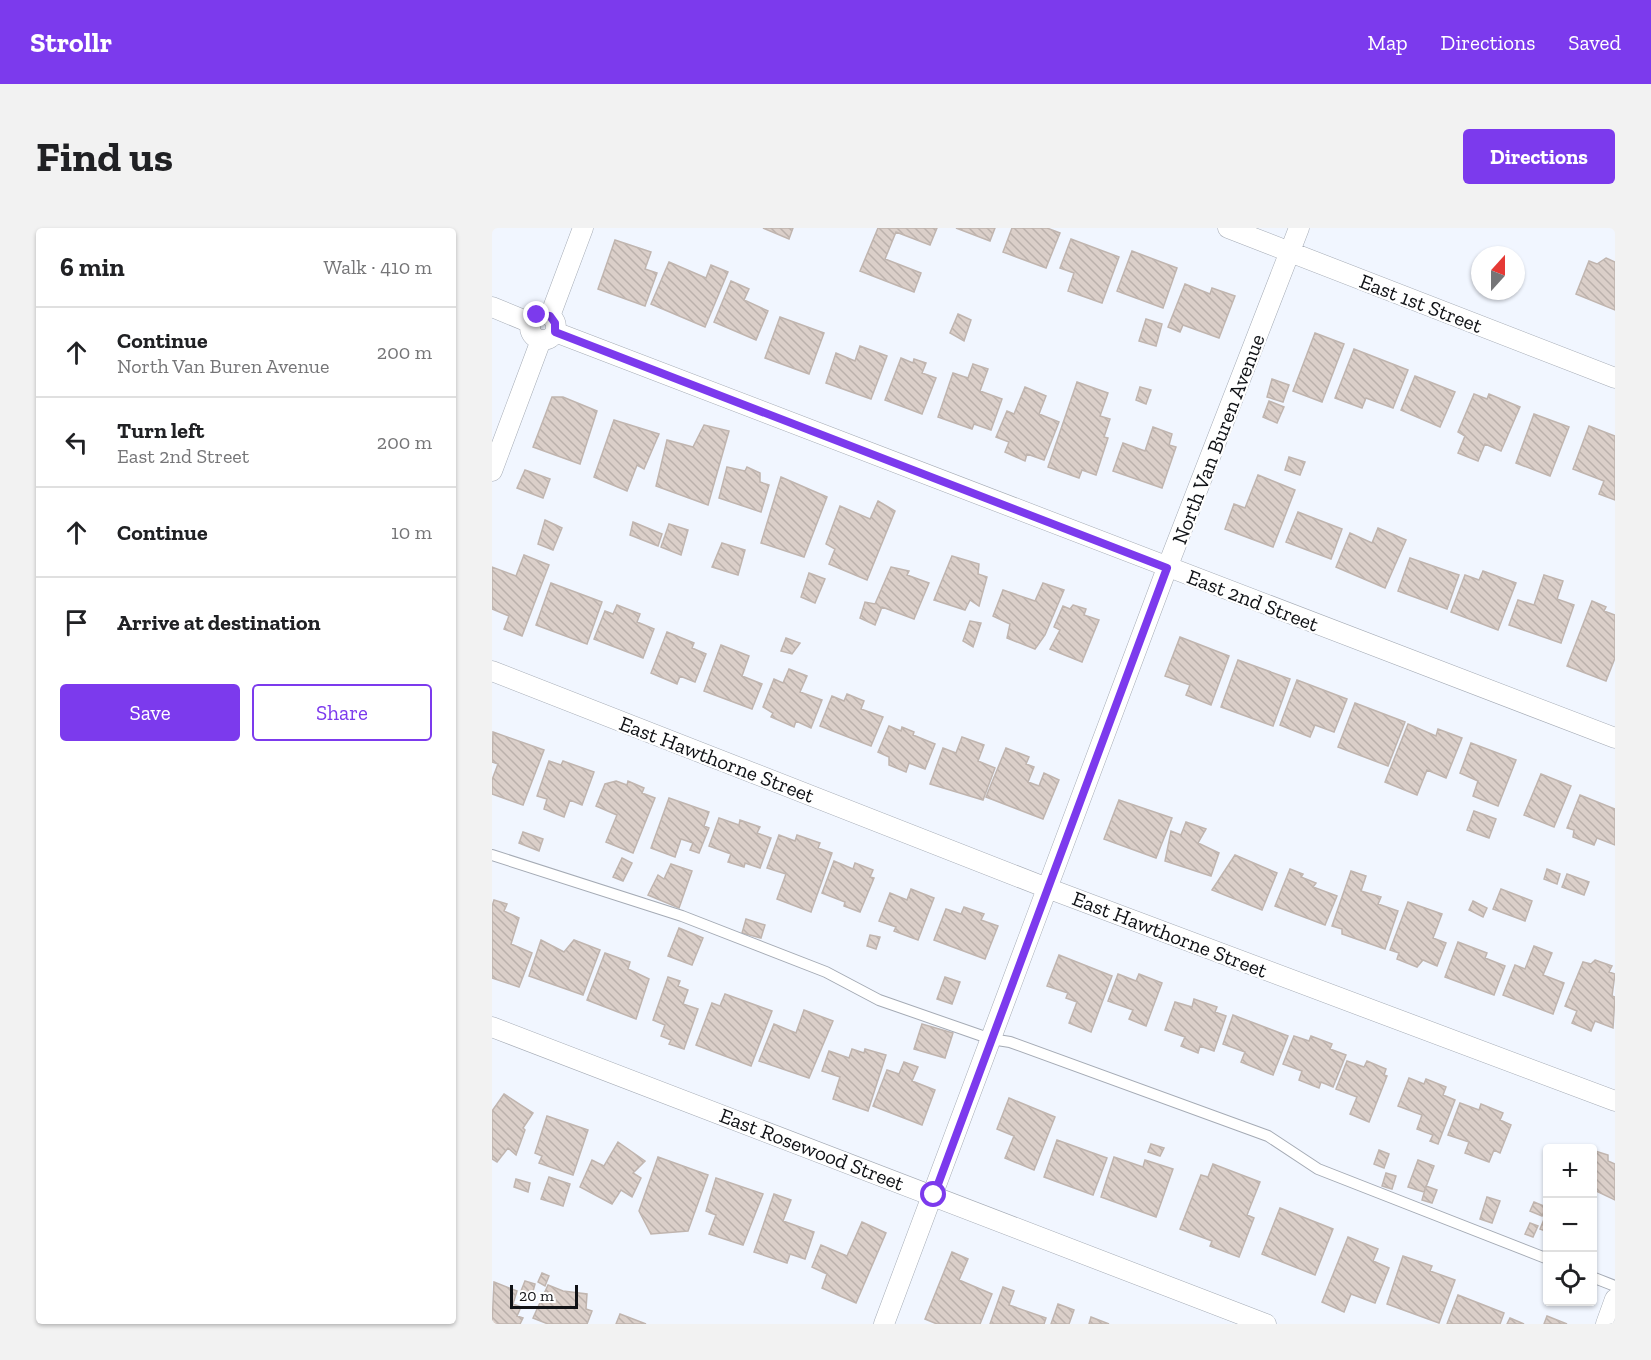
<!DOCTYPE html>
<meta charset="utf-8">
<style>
:root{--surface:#fff;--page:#f2f2f2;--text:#202124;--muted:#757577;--line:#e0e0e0;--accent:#7c3aed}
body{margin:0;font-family:"Zilla Slab",serif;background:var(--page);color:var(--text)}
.controls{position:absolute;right:18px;bottom:18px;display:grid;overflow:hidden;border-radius:6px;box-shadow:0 2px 4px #0004}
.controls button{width:54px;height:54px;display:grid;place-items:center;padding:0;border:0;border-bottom:2px solid var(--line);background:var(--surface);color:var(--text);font:30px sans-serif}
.compass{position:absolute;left:979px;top:18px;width:54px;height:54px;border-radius:50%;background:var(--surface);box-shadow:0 2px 4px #0004;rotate:21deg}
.scale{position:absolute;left:18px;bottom:15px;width:68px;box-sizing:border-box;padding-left:6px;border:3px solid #101216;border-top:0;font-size:16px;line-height:21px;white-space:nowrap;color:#101216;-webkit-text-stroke:4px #fff;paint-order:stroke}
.stop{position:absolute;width:18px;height:18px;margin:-14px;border:4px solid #7c3aed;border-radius:50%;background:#fff}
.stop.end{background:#7c3aed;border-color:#fff;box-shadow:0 2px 6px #0008}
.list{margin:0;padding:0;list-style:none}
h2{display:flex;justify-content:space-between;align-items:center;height:78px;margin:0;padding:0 24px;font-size:26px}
h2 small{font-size:20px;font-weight:400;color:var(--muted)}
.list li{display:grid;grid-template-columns:39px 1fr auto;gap:18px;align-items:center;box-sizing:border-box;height:90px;padding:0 24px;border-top:2px solid var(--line)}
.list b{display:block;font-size:22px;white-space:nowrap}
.list p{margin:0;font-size:20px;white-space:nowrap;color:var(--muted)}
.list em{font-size:20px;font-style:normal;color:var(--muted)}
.actions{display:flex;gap:12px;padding:18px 24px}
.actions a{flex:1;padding:14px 0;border:2px solid var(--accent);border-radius:6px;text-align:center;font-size:21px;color:var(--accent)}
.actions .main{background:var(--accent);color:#fff}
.icon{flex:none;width:33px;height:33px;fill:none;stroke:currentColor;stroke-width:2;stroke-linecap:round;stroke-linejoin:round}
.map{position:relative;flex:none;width:1123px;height:1096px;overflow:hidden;border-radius:6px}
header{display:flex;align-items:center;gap:36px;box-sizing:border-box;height:84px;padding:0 30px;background:var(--accent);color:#fff}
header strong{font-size:28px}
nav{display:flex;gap:33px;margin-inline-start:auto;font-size:21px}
.intro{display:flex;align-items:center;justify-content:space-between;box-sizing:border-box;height:144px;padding:0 36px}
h1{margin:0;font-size:42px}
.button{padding:15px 27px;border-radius:6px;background:var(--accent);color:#fff;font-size:21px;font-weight:700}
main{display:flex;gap:36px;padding:0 36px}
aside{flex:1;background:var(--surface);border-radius:6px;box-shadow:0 2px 4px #0004}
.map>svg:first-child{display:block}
.building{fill:url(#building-back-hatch);stroke:#c0b5af;stroke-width:1.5}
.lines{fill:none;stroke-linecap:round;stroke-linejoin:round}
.service-casing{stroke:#a5abb5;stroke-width:12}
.minor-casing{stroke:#a5abb5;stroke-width:21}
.service{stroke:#fff;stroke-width:10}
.minor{stroke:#fff;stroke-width:20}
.route{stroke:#7c3aed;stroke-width:8}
.labels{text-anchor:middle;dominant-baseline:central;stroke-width:4.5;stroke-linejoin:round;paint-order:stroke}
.street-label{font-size:21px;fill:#101216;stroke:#fff}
</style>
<header>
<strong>Strollr</strong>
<nav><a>Map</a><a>Directions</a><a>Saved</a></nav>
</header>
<div class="intro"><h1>Find us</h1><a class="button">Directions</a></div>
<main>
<aside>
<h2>6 min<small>Walk · 410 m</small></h2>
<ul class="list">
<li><svg class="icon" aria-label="ahead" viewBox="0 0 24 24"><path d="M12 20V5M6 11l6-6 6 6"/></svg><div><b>Continue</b><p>North Van Buren Avenue</p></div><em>200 m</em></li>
<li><svg class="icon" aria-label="left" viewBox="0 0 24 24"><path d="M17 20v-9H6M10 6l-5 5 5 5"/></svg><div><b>Turn left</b><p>East 2nd Street</p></div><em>200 m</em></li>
<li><svg class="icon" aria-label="ahead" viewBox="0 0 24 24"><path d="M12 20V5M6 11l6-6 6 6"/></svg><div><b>Continue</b></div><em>10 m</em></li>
<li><svg class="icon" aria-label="arrive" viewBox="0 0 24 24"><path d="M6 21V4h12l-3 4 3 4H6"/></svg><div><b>Arrive at destination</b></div></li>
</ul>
<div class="actions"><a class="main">Save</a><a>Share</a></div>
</aside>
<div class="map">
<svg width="1123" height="1096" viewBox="0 0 1123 1096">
<defs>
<pattern id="building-back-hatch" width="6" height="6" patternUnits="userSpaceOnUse" patternTransform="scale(1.5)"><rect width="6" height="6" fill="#dbcfc9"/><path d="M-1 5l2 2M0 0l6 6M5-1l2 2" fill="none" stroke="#bbb1ac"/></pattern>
</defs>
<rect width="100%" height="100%" fill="#f1f6ff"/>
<!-- building -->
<path class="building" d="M271,0H301L297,11Z
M386,0H445L438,17L404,4L393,31L429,45L422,64L368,43Z
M464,0H503L498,13Z
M520,0H555L568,5L554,40L511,24Z
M579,11L627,29L610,75L576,63L582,45L568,40Z
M123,12L159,24L153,41L165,45L153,78L106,61Z
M640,23L685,40L671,80L625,63Z
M1114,30L1123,34V82L1084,66L1097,33L1105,36Z
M177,34L214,50L219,37L236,44L213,99L159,76Z
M239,53L257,61L252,72L276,83L264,112L222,94Z
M693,56L718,66L720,60L743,68L727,110L691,97L688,104L676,99Z
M466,86L479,92L472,113L458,105Z
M288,89L332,105L317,146L273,130Z
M654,91L670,96L664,118L647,113Z
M823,105L852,116L830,174L801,163Z
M368,118L395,128L379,171L334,155L344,125L363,133Z
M862,121L916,142L901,180L874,170L870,180L843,170Z
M409,130L421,135L422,131L434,135L430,145L444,150L430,186L393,172Z
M481,136L496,141L488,163L510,171L499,202L482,196L480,201L446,189L461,145L476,150Z
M923,148L963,164L948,199L909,182Z
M780,151L797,157L791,174L775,169Z
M585,154L616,165L608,188L618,191L612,209L616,210L604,247L590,242L587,250L556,239Z
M533,159L554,168L547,186L567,194L552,232L535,226L533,233L513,224L517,214L504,209L515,183L522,186Z
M648,159L659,162L654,176L644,172Z
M982,166L995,171L997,166L1028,179L1009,223L993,216L986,233L966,225L973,208L966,204Z
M60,169H71L105,183L88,236L41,219Z
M777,173L792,179L785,195L771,189Z
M1042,186L1077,199L1058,248L1024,235Z
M122,192L167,206L152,241L145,237L135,263L102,249Z
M212,197L237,203L216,277L164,258L175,212L201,219Z
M1097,198L1123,208V272L1107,266L1112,253L1081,241Z
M661,199L680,206L677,217L684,219L670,260L621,243L631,215L653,223Z
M797,229L813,234L808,247L793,242Z
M235,239L253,243L255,239L268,245V254L277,257L269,284L227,270Z
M33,242L58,251L51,270L25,260Z
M766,247L803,262L781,319L733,301L742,276L753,280Z
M289,249L335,269L312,329L269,315Z
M386,273L403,283L375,352L337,336L343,321L334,316L348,278L378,291Z
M806,284L850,301L839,331L794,314Z
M53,292L70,300L61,322L46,316Z
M141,294L170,306L166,318L138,307Z
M177,296L196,302L189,327L169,319Z
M886,300L914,312L893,360L844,339L858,305L880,315Z
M230,315L253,322L246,347L220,339Z
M32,327L57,337L30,408L12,401L17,388L0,381V339L24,348Z
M460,328L487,336L486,346L495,349L487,378L478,372L473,382L442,372Z
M918,330L967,347L955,381L906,363Z
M399,339L417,343L415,347L437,355L422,391L390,379L383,397L368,390L373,374L383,376Z
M991,343L1024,355L1006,402L959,384L973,347L987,352Z
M317,345L333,351L323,375L309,369Z
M1052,347L1071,353L1065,371L1082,377L1069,415L1017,397L1026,372L1042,377Z
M59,355L110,374L95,416L44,397Z
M551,355L572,362L553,407L543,421L515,410L518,396L501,388L511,362L543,373Z
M1100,373L1114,379L1112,383L1123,387V430L1114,453L1075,438Z
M125,377L148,386L145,394L162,401L151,430L102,411L113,383L121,386Z
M581,377L594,381L592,387L607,392L590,434L558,421L568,402L562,399L571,378L578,381Z
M478,393L489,395L481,419L471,413Z
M175,404L202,415L200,420L214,426L203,454L188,448L185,456L159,445Z
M688,409L737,428L719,477L694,467L698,457L673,448Z
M294,410L308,415L300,426L289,423Z
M229,417L257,428L250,448L270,456L260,481L212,463Z
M746,432L798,451L781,498L729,479Z
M297,441L315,448L308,464L330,472L319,500L304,493L302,499L279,489L281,485L271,479L282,451L291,455Z
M805,452L855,471L842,504L823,497L818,509L788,497Z
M355,466L372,473L369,481L391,489L379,518L328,498L340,468L352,473Z
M863,475L913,494L896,538L846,519Z
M916,496L944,508L946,501L970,510L954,550L935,542L925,567L893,554Z
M397,498L409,503L410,499L422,504L421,507L443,516L433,541L417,535L414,544L397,537V529L386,524Z
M1,504L52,522L31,577L0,566V552L6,536L0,534Z
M470,509L492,517L486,533L503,540L491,572L438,556L451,520L464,525Z
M979,515L1024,532L1006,578L981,568L986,553L968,545Z
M514,520L537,529L534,536L542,539L536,554L547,558L552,545L567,552L551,591L494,569Z
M57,533L69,537L71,533L102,544L90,577L78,572L72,589L52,581L55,571L45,568Z
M1049,546L1079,558L1062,599L1032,587Z
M124,553L135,557L136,553L152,560L150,565L163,570L141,625L114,614L125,587L104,578L113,556Z
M1088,567L1123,581V617L1105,610L1102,617L1081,609L1082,602L1075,600Z
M177,570L217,584L212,598L217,600L207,625L198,622L201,615L189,611L183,629L159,620Z
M627,572L680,590L664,630L612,611Z
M982,583L1004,591L997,610L975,602Z
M227,590L247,597L248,592L268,599L265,605L279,610L268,640L253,635L252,639L236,634L239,626L217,618Z
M694,594L714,601L706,615L727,625L719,648L673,633L679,603L689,607Z
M31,604L51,611L47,623L27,615Z
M287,607L303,613L305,607L328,615L326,620L340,625L319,684L285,671L294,646L275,640Z
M743,627L785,645L770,682L720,662Z
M130,630L140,635L131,653L121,649Z
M342,633L361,641L363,635L381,642L378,649L382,650L368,684L352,678L353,674L330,665Z
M179,636L200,643L187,680L156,667L166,647L172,651Z
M798,641L811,646L809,649L824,655L821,659L845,668L833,697L783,678Z
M1055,641L1068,646L1065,656L1052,651Z
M859,643L874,648L869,663L889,669L886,676L906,683L893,721L850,706V701L840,698Z
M1075,646L1097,654L1092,667L1070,659Z
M419,661L442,670L426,712L402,703L404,699L387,693L398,665L415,672Z
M1009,661L1040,673L1033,693L1001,681Z
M2,672L15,676L12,683L27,690L19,716L40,725L27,759L0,750V678Z
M981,673L995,680L991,689L977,682Z
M916,674L950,686L941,710L954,715L945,738L931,732L925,739L905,731L907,725L898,722Z
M472,679L492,686L489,692L506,698L493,731L442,712L454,681L469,686Z
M254,691L273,697L269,710L250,705Z
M187,700L211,710L200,737L176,728Z
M378,707L388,709L384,721L375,718Z
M49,712L72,724L82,712L108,722L91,767L37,748Z
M966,714L995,725L993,730L1013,738L1002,767L953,749Z
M1042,718L1060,725L1051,747L1072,755L1061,786L1011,767L1023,737L1033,741Z
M113,725L138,734L136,741L157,751L144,791L95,772Z
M567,727L620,748L599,804L577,795L585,774L574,770L576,765L555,758Z
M1103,732L1120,738L1117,744L1123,746L1120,768L1123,769L1121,800L1103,793L1099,803L1080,795L1085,783L1073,778L1091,734L1099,736Z
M626,746L644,753L647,746L670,755L654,798L637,791L641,782L616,773Z
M176,749L188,753L186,758L196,762L191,776L206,781L192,821L177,816L179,812L169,808L173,797L161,792Z
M453,749L468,754L460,776L445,771Z
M233,766L280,783L259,838L204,817L220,775L228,778Z
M702,771L725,779L723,784L734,788L722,823L708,818L706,825L689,818L693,809L673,802L683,774L700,779Z
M312,782L341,793L317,850L267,833L282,796L304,805Z
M741,787L796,808L781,847L749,834L753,824L731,816Z
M430,796L461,805L453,830L422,821Z
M802,808L817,813L819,808L840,816L838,821L854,827L841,859L829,854L827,860L807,852L810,843L791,836Z
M360,821L372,825L373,821L394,827L376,883L341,871L348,849L330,843L337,823L357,830Z
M855,833L872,839L875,833L894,841L892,847L895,848L877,894L858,886L865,869L844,861Z
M412,834L426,839L420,853L443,862L430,897L381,878L395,842L407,846Z
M917,850L932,856L934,851L954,859L951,867L963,872L946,916L938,913L941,907L925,901L930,887L906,878Z
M12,866L41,885L31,900L33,902L24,927L16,920L5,934L0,931V883Z
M517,870L563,889L542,942L513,930L522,908L505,901Z
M968,875L987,882L989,876L1011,885L1008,892L1019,897L1008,925L1002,922L997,934L973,925L977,914L956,907Z
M55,888L96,902L81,947L47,935L50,928L43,925Z
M565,912L615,930L601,967L552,949Z
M126,914L153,933L141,945L149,950L140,969L129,962L120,976L88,959L100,932L112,938Z
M659,916L672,920L668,928L656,924Z
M887,922L897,926L892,940L882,936Z
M1100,922L1116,927V933L1123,936V972L1100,961Z
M166,929L216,947L196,1003L159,1006L147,983Z
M622,929L651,939L653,932L681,941L664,989L609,969Z
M926,932L942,938L932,964L916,959Z
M721,936L768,954L755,987L762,990L747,1029L718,1018L720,1013L688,1001L709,947L716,949Z
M894,945L904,948L900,961L890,958Z
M57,949L78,956L71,978L49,971Z
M224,950L271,966L251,1017L217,1006L224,987L214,983Z
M24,951L38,955L36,964L22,959Z
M934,958L945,962L940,975L930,972Z
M282,966L299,972L291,993L322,1004L313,1031L298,1026L295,1035L262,1024Z
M995,969L1008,973L1000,995L988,991Z
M1042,974L1054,979L1050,988L1038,983Z
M788,980L841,1001L823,1047L770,1026Z
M1055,984H1056V1004L1048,1001Z
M370,994L394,1005L364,1075L330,1060L335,1046L320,1039L329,1017L355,1028Z
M1038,995L1046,998L1041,1009L1033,1006Z
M856,1009L886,1021L881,1033L897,1040L883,1075L859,1066L852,1084L830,1074Z
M460,1024L476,1031L467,1052L500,1066L488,1096H445L433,1091Z
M911,1028L940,1038L938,1043L963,1052L947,1095L895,1076Z
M50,1045L57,1048L53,1058L46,1054Z
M33,1053L43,1056L40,1067L29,1063Z
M2,1054L25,1063L21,1076L29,1079L25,1088L31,1090L28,1096H0Z
M56,1057L71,1063L95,1066L94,1081L100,1083L95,1096H56L41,1090Z
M511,1059L522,1063L517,1077L554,1090L552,1096H498Z
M966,1067L1012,1085L1008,1096H955Z
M566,1076L582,1082L577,1096H559Z
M128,1086L154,1096H124Z
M1055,1088L1075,1096H1052Z
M599,1089L617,1096H597Z
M1018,1090L1032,1096H1015Z"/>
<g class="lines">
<!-- service casing -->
<g class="service-casing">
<path id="service" d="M0,627L190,688L334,744L387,772L499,811L518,814L776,908L826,941L1056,1031
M1100,1049L1123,1058"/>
</g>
<!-- minor casing -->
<g class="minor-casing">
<path id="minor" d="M736,0L1123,150
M0,79L39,95
M38 99a13 13 0 1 1 26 0a13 13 0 1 1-26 0Z
M58,88L91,0
M63,104L1123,510
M0,243L49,112
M0,443L555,660L1123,873
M0,799L774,1096
M392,1096L675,340L807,0
M1114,1096L1123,1071"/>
</g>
<!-- service -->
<use href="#service" class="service"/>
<!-- minor -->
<use href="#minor" class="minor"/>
</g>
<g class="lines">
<!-- route -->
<path class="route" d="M45,87L58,88L63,95V104L675,340L442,967"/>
</g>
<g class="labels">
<!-- street labels -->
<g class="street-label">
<text transform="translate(929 75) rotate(21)">East 1st Street</text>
<text transform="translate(726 211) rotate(-69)">North Van Buren Avenue</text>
<text transform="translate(761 372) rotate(21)">East 2nd Street</text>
<text transform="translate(225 531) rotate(21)">East Hawthorne Street</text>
<text transform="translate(678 706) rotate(21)">East Hawthorne Street</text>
<text transform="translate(320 921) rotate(21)">East Rosewood Street</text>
</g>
</g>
</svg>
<div class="controls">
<button>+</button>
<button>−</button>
<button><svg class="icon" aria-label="locate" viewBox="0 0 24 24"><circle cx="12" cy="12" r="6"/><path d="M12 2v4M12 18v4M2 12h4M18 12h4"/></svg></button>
</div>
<svg class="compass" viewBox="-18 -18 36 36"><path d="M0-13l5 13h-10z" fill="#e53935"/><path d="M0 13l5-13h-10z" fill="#757577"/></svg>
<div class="scale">20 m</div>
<div class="stop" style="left:442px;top:967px"></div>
<div class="stop end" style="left:45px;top:87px"></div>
</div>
</main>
